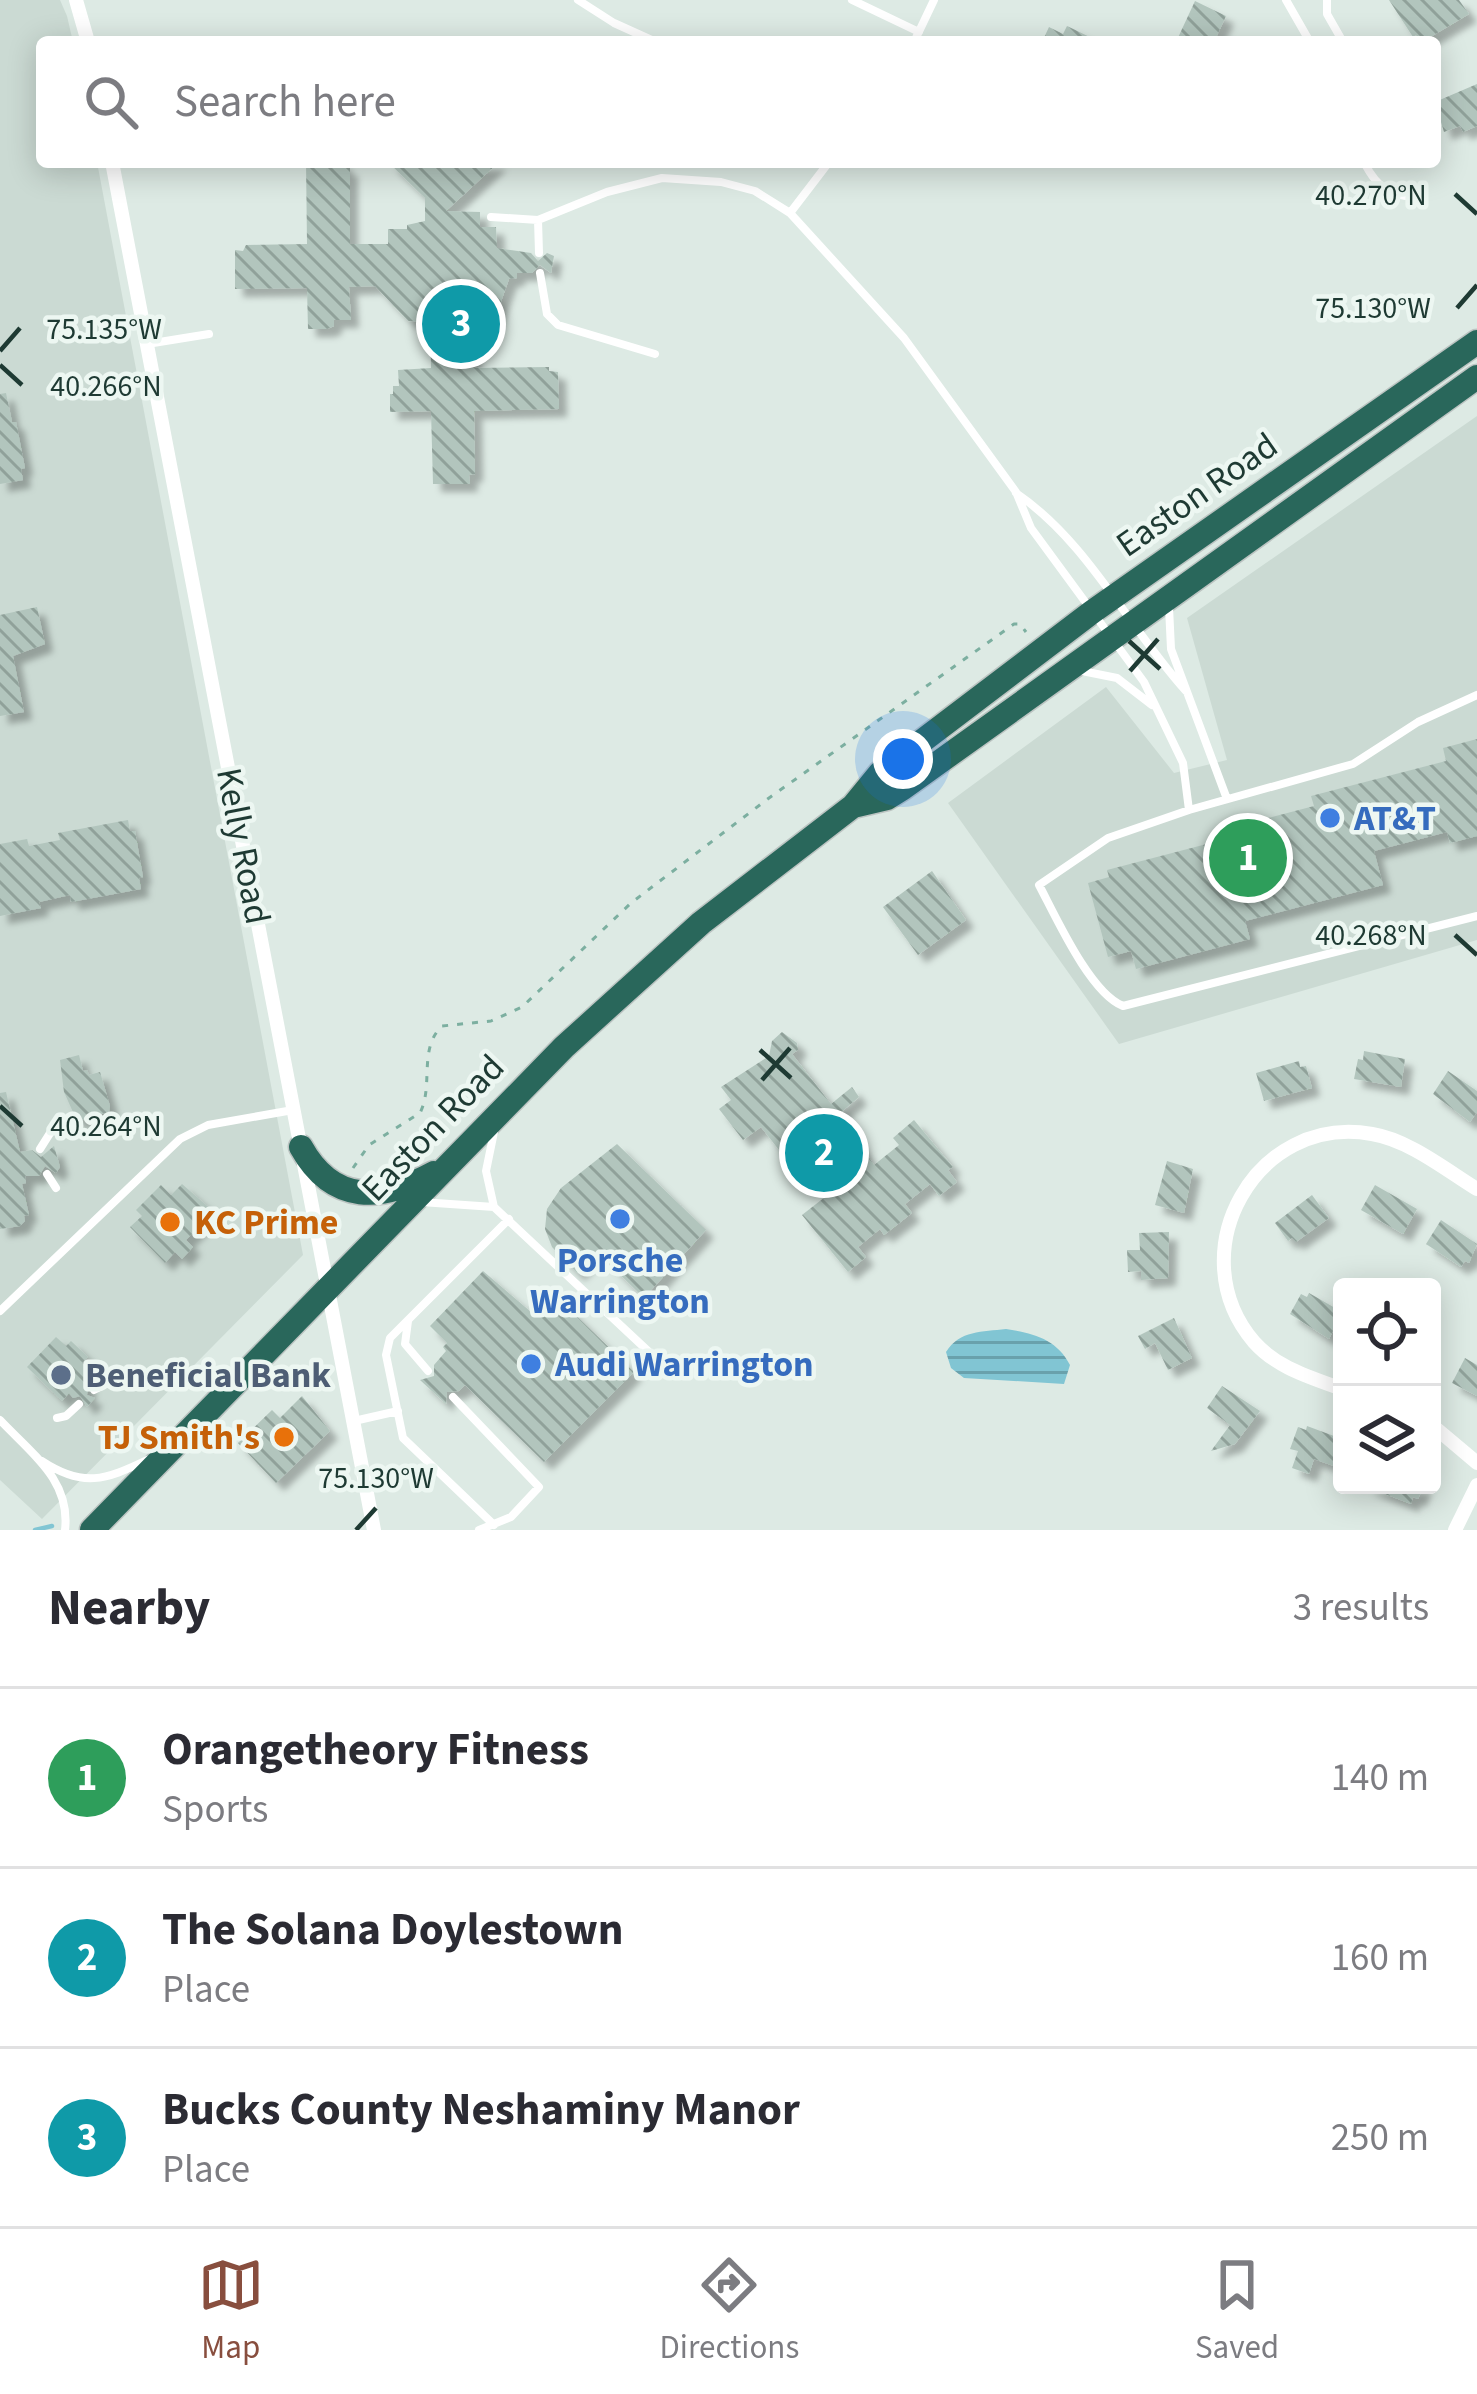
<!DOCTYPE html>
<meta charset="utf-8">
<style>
:root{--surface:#fff;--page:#f7f7f7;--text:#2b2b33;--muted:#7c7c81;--line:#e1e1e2;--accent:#884e3e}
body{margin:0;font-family:"Source Sans 3",sans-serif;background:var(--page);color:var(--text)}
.controls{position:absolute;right:36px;bottom:36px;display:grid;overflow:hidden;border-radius:12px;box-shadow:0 6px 30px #0003}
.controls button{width:108px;height:108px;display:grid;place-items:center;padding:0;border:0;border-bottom:3px solid var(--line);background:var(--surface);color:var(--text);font:60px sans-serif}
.you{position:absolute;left:903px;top:759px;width:42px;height:42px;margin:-30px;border:9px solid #fff;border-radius:50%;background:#1a73e8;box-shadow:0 0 0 18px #1a73e833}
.badge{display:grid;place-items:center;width:78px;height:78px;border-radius:50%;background:var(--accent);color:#fff;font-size:39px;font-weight:700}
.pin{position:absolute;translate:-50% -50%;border:6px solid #fff;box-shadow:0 3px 12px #0006}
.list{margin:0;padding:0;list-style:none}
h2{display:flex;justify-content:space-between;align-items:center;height:156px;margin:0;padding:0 48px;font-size:51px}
h2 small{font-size:39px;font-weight:400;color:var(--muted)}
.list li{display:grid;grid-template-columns:78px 1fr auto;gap:36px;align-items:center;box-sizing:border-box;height:180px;padding:0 48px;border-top:3px solid var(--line)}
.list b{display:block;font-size:45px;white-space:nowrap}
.list p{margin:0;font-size:39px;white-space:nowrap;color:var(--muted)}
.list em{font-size:39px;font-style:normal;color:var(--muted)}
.icon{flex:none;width:66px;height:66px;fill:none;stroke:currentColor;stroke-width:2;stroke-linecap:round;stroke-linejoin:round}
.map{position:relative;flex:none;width:1477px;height:1530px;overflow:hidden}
.search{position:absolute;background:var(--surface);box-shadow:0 6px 30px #0003;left:36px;right:36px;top:36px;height:132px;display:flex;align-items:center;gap:30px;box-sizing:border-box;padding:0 42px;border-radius:12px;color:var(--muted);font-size:45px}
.sheet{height:696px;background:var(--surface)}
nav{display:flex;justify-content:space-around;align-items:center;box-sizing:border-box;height:168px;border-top:3px solid var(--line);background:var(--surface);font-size:33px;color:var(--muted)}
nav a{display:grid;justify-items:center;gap:6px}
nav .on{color:var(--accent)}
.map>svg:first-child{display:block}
.built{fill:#cbdad3}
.water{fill:url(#water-rules)}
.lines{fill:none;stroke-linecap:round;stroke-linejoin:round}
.stream{stroke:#81c5d3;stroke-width:4.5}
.building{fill:url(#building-back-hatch);filter:url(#shadow)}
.highway-casing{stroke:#bcc4c2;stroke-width:27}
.path{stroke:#7cafa0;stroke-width:3;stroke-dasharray:6 9;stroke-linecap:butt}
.lane{stroke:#fff;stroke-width:8}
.street{stroke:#fff;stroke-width:14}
.highway{stroke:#29675b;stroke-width:24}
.ticks{fill:none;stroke:#1e3a33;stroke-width:4.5}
.shop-dot{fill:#3f7fe0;stroke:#edf7f2;stroke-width:4.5}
.food-dot{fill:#e8710a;stroke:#edf7f2;stroke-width:4.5}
.service-dot{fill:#5c6f8a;stroke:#edf7f2;stroke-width:4.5}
.labels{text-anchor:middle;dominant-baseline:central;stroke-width:9;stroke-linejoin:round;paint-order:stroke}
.street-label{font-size:36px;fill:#1e3a33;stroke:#edf7f2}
.shop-label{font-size:36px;font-weight:bold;fill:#366cbe;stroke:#edf7f2;text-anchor:start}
.food-label{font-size:36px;font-weight:bold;fill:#c56008;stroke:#edf7f2;text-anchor:start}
.service-label{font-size:36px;font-weight:bold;fill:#4e5e75;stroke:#edf7f2;text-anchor:start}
.ticks-label{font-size:30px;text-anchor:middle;fill:#1e3a33;stroke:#edf7f2;stroke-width:9;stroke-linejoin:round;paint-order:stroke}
</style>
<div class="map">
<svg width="1477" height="1530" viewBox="0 0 1477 1530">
<defs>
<pattern id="water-rules" width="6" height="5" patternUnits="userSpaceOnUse" patternTransform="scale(3)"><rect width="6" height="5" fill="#81c5d3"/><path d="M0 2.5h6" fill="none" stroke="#69a1ac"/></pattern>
<pattern id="building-back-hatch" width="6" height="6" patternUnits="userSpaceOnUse" patternTransform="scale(3)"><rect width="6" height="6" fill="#b2c5bd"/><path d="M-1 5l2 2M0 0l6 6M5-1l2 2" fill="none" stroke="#90a19a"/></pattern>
<filter id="shadow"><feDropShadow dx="8" dy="8" stdDeviation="3" flood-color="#0004"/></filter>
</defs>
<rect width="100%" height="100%" fill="#ddeae4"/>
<!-- built -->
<path class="built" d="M0,0H60L67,16L73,42H42V162H97L303,1255L42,1519L0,1480Z
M1477,416V940L1119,1044L948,803L1106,687L1174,773L1227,760L1187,618Z"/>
<!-- water -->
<path class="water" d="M1006,1329C1033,1333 1057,1339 1070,1365L1064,1384L964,1378L951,1368L946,1352C960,1330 982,1332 1006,1329Z"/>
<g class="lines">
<!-- stream -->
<path class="stream" d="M35,1530L52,1526"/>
</g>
<!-- building -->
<path class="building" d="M1389,0H1459L1469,14L1422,42L1416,35L1413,37Z
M1195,1L1226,16L1214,42H1176Z
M1067,26L1100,42H1042L1049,27L1063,34Z
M1477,84V126L1463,132L1460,126L1444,132L1435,102Z
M306,162H344L345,168H350V244H388V229H407V225L425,221V198L388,162H499L446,211L480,212V227H496L497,248L531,253L538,261L547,253L554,256L551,273L540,265L532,273H517V278L509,279L491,330L473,326V368L549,367V371L558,372L559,409L474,411L475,474L469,475L470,484H433L431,411L390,412V394H393V386H399L398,370L431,368L430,322L408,321L375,286L349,287L351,320H334V326L327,329H308L307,288L235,289V250L243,251L246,245L307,244Z
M6,393L12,422H16L25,468L21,469L23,480L0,484V394Z
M37,607L45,644L13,656L24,712L0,716V615Z
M1477,739V836L1450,843L1447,832L1374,851L1383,885L1245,921L1250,939L1136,969L1131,951L1108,957L1088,883L1109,877L1107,870L1222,840L1219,831L1314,806L1311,796L1446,761L1443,748Z
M128,820L130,831H135L143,877L139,878L141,889L71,902L70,895L39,902L41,908L0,916V844L27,839L29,846L60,840L58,833Z
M932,871L966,920L918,955L883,907Z
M782,1032L797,1043L798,1050L792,1054L831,1104L852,1087L859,1097L839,1114L874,1165L899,1145L893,1138L914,1120L953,1167L948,1170L957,1182L939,1196L930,1184L905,1204L912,1213L884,1235L880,1229L858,1247L866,1257L848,1272L802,1215L825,1197L796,1159L790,1164L761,1127L743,1140L719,1109L731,1100L721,1087L769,1056L772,1041Z
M1364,1051L1405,1059L1401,1087L1354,1079L1358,1059L1363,1060Z
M79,1055L83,1071L87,1070L89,1075L100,1072L110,1106L109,1112L77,1121L64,1092L60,1060Z
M1299,1061L1300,1067L1306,1066L1312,1088L1264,1101L1256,1073Z
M1448,1071L1477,1091V1112L1470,1122L1433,1094Z
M6,1092L20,1152L32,1150L41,1157L54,1146L60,1167L56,1173L45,1166L39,1176H25L26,1183L22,1184L29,1215L24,1216L25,1221L20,1226L0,1229V1093Z
M617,1144L706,1230L644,1298L597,1252L577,1273L552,1247L545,1229L547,1209L561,1188Z
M1167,1161L1193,1169L1184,1213L1155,1205Z
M182,1184L214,1212L186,1240L193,1247L182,1259L175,1252L165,1263L130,1227L142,1216L136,1210L161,1185L171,1195Z
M1375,1185L1417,1209L1403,1234L1361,1210Z
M1312,1195L1329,1218L1296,1242L1292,1238L1288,1241L1275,1223Z
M1441,1220L1477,1244L1469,1263L1465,1261L1461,1267L1426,1244Z
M1169,1232L1168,1278L1141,1280V1271L1128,1272L1127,1250H1140L1139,1233Z
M483,1271L531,1312L551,1291L634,1372L544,1462L465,1385L459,1391L447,1392L446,1404L420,1380L434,1376V1365L446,1351L443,1347L447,1343L430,1326Z
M1309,1293L1342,1312L1329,1339L1290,1314L1301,1294L1307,1297Z
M1174,1318L1192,1358L1168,1370L1155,1343L1145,1349L1138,1336Z
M56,1337L66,1346L71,1341L88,1357L82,1363L90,1371L83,1379L88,1384L87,1395L95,1398L87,1407L80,1396L73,1398L69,1393L62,1401L27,1367Z
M1465,1358L1477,1365V1396L1452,1383Z
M1222,1386L1260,1411L1235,1444L1211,1451L1230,1425L1207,1408Z
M302,1396L330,1431L276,1483L238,1443L272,1410L280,1418Z
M1307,1426L1342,1439V1469L1314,1459L1309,1474L1292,1468L1298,1451L1290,1449L1298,1427L1306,1430Z
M1384,1485H1424L1418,1499L1413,1497L1411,1504L1364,1486Z"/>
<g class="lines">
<!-- highway casing -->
<g class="highway-casing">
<path id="highway" d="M853,806L887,798L903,788L1477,377
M301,1147C333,1205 382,1201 434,1173
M92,1530L564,1047L701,923L853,806L880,773L1092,612L1477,342"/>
</g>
<!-- path -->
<path class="path" d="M353,1168L369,1145L420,1113C434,1085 418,1049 442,1026L491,1021L522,1007L631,903L769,798L1014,624H1020L1026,632"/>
<!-- lane -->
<path class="lane" d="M578,0L614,23L656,42
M852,0L919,32
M1286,0L1310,42
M1327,0V14L1343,42
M914,42L934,0
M1364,162C1378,190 1394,200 1424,195
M790,213L829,162
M491,217L538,220
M539,253L538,220L607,192L662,178L721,182L755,191L790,213L904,338L1016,492L1031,528L1144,682L1183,763L1189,810
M540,273L547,314L558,325L655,354
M147,344L209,334
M1016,493C1088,542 1128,627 1186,691
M1169,607L1171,649L1227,799
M1082,671L1117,678L1152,705
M1477,695L1418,722L1353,764L1189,810L1108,838L1039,885C1056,917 1090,993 1123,1006L1477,916
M40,1149L52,1130
M47,1174L56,1188
M421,1202L494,1207L648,1351
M494,1207L486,1171L494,1132
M0,1311L180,1139L208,1125L293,1110
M408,1321L405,1344L428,1371
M94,1390L120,1377
M453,1397L539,1487L511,1517L479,1530
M57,1418L66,1416L79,1404
M0,1420C31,1453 71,1480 65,1530
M354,1421L398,1411
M42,1461C83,1488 105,1480 147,1460
M494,1525L403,1438L386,1355L390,1338L509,1219"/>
<!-- street -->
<path class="street" d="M76,0L88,42
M112,162L374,1530
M1342,1389C1310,1377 1277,1368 1254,1342C1178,1253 1256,1113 1372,1134C1409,1140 1446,1170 1477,1189
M1432,1425L1477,1463
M1455,1530L1477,1485"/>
<!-- highway -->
<use href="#highway" class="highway"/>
</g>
<!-- ticks -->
<path class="ticks" d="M1455,194L1477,214M1457,308L1477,285M0,351L20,328M0,365L22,385M1129,641L1160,669M1130,671L1158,639M1455,935L1477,955M760,1050L791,1078M762,1080L790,1048M0,1106L22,1126M356,1530L376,1508"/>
<!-- markers -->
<g class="shop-dot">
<circle cx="1330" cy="818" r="12"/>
<circle cx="620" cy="1219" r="12"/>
<circle cx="531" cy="1364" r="12"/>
</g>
<g class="food-dot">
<circle cx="170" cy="1222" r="12"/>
<circle cx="284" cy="1437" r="12"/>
</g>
<circle class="service-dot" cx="61" cy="1375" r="12"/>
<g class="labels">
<!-- street labels -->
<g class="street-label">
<text transform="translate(1197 495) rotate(-35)">Easton Road</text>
<text transform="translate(243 846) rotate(79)">Kelly Road</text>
<text transform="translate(433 1128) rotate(-46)">Easton Road</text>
</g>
<!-- shop labels -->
<g class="shop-label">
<text x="1354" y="818">AT&amp;T</text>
<text x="620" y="1260" text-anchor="middle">Porsche<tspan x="620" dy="41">Warrington</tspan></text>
<text x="555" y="1364">Audi Warrington</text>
</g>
<!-- food labels -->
<g class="food-label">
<text x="194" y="1222">KC Prime</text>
<text x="260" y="1437" text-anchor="end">TJ Smith's</text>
</g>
<!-- service labels -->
<g class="service-label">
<text x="85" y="1375">Beneficial Bank</text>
</g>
</g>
<g class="ticks-label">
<text x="1371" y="205">40.270°N</text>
<text x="1373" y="318">75.130°W</text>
<text x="104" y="339">75.135°W</text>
<text x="106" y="396">40.266°N</text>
<text x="1371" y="945">40.268°N</text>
<text x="106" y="1136">40.264°N</text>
<text x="376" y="1488">75.130°W</text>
</g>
</svg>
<div class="controls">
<button><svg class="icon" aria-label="locate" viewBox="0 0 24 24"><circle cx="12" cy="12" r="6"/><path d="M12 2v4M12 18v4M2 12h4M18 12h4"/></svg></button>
<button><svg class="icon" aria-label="layers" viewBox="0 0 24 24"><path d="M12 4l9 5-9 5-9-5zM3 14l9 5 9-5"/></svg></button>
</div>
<div class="you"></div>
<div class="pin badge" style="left:1248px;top:858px;background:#2e9e5b">1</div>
<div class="pin badge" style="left:824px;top:1153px;background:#0f9aa8">2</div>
<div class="pin badge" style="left:461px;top:324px;background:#0f9aa8">3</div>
<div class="search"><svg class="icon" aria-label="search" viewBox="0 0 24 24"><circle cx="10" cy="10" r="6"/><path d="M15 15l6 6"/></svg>Search here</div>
</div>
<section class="sheet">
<h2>Nearby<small>3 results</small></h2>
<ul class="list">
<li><span class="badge" style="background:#2e9e5b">1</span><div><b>Orangetheory Fitness</b><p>Sports</p></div><em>140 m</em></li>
<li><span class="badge" style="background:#0f9aa8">2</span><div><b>The Solana Doylestown</b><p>Place</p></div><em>160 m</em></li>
<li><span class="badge" style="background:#0f9aa8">3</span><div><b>Bucks County Neshaminy Manor</b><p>Place</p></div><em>250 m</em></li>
</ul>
</section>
<nav>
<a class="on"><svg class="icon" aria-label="map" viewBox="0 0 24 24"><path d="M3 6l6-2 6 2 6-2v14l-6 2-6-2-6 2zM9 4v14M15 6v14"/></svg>Map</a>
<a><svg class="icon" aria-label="directions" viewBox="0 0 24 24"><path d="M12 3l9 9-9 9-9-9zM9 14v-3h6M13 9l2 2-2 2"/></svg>Directions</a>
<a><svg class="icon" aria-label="saved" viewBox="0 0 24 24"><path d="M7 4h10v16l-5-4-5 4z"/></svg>Saved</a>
</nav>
